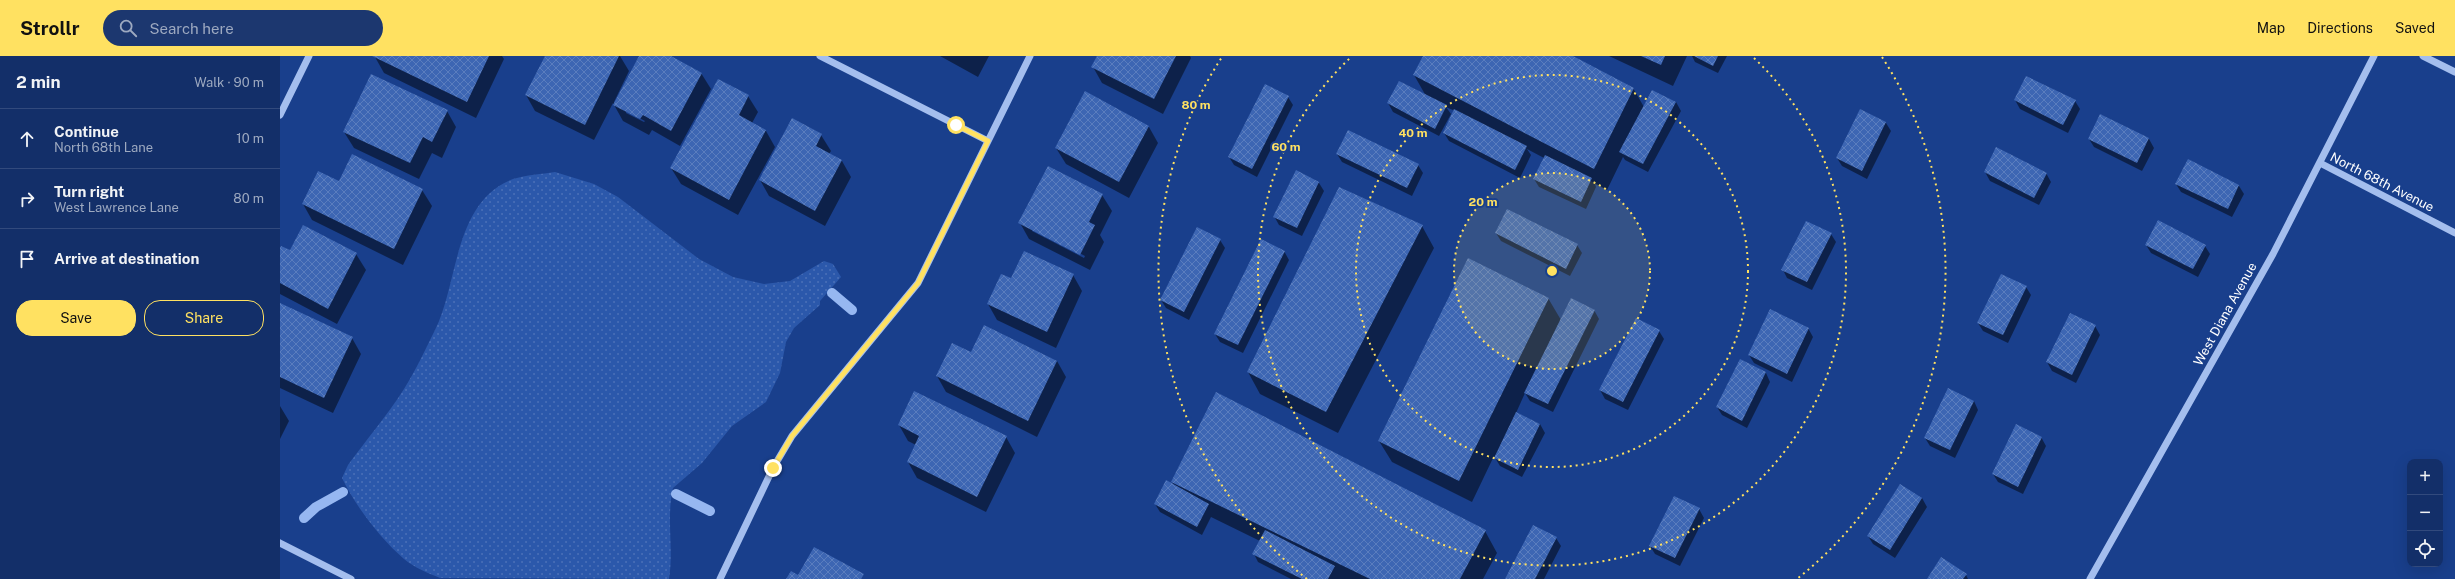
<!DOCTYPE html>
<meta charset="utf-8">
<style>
:root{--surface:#132f69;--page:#1c376f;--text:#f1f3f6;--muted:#9da9c0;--line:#324a7d;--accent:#ffe161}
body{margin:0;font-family:"Public Sans",sans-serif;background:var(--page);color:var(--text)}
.controls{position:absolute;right:12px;bottom:12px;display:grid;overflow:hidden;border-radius:8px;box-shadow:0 4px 16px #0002}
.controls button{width:36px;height:36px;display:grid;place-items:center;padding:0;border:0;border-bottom:1px solid var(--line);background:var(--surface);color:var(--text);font:20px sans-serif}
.stop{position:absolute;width:12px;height:12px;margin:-9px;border:3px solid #ffe161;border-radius:50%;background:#fff}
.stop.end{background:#ffe161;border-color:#fff;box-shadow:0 1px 4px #0008}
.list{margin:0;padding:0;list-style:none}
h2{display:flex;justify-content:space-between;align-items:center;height:52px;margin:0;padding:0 16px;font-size:17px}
h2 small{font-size:13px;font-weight:400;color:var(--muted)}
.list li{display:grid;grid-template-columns:26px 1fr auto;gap:12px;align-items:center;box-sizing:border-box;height:60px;padding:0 16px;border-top:1px solid var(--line)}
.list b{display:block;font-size:15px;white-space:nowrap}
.list p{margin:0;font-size:13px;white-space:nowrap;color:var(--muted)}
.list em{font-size:13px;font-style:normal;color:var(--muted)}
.actions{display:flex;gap:8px;padding:12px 16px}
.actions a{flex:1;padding:9px 0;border:1px solid var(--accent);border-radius:16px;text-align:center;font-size:14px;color:var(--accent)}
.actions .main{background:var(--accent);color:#111}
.icon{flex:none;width:22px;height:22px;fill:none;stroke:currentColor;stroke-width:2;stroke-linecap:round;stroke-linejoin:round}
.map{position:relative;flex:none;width:2175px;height:523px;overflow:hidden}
header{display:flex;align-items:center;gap:24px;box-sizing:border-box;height:56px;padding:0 20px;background:var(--accent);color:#111}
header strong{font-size:19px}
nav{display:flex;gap:22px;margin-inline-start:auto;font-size:14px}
.search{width:280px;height:36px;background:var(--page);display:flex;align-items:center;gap:10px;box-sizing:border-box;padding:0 14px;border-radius:22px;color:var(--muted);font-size:15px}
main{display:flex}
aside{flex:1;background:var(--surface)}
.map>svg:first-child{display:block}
.grass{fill:url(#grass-dots)}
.shadow{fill:#0007;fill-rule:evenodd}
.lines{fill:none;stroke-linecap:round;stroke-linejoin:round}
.stream{stroke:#96b7f1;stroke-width:10}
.building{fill:url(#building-cross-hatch)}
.minor{stroke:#a4beee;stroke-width:7}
.route{stroke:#ffe161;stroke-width:5}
.ring{fill:none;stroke:#ffe161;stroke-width:2;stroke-dasharray:2 4}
.labels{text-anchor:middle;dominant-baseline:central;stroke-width:4;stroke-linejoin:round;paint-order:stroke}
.street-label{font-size:13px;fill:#fff;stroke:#193f8c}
.centre{fill:#ffe161;stroke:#193f8c;stroke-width:2}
.ring-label{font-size:12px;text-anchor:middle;font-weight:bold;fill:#ffe161;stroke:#193f8c;stroke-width:4;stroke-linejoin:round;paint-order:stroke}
</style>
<header>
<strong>Strollr</strong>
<div class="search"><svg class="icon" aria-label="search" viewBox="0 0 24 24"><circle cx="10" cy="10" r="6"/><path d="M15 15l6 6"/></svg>Search here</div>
<nav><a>Map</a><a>Directions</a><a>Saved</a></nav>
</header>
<main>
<aside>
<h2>2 min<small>Walk · 90 m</small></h2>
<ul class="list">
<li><svg class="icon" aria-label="ahead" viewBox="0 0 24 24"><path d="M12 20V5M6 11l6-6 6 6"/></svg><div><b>Continue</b><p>North 68th Lane</p></div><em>10 m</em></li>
<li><svg class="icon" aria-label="right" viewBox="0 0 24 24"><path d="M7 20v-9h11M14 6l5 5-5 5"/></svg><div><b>Turn right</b><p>West Lawrence Lane</p></div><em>80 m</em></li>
<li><svg class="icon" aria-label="arrive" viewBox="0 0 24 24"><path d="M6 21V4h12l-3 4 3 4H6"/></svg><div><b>Arrive at destination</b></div></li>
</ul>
<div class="actions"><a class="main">Save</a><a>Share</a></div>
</aside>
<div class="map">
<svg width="2175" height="523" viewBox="0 0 2175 523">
<defs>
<pattern id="grass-dots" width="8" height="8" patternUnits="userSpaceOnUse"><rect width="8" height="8" fill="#2b58ab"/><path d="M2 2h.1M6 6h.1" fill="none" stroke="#4b71b8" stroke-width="1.8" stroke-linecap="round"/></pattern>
<pattern id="building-cross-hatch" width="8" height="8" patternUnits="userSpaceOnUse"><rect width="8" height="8" fill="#3d66b3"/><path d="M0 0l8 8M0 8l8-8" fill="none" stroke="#5a7dbe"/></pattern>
</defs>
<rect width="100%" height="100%" fill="#193f8c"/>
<!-- grass -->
<path class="grass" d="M275,116L314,128L338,141L419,203L453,221L484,228L510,225L544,205L553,208L561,221L540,245V249L514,272L506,286L500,317L486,346L452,370L422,407L393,432C386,462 394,493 389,523L160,522C148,517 135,512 124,503C100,482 76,451 62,422L68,409C86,384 107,360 124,333C136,314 145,294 155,274C179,226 173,146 233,123C246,119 262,118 275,116Z"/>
<!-- shadow -->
<path class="shadow" d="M222,0L224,3L196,62L104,17L95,1Z
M266,0H340L349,15L334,46L335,47L360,0H388L421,17L431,33L400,90L372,74L369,79L343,65L333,47L314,84L255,55L246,39ZM346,55L365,65L364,66L346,57Z
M660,0H709L698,21Z
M818,0H910L911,2L883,58L822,27L813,11Z
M1144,0H1290L1353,32L1364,51L1396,46L1401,55L1368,116L1345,104L1343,101L1327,134L1315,128L1316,131L1306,153L1259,131L1254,123L1264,102L1247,93L1251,99L1240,122L1169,85L1164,77L1175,55L1166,51L1171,58L1159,80L1113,56L1108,47L1146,40L1134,19Z
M1329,0H1407L1393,30Z
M1412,0H1447L1438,17L1415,6Z
M806,37L869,71L878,87L849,142L786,108L776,92Z
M468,40L478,56L472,67L486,75L495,91L458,159L401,128L391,112Z
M1008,41L1013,49L977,121L954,109L949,101Z
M1735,44L1795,45L1800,53L1788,77L1740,53Z
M1581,54L1606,67L1611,75L1587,123L1562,110L1557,102Z
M167,55L176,71L162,102L152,97L139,123L74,92L64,76Z
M1821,59L1869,83L1874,92L1862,115L1814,91L1809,83Z
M541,79L551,95L549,98L562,105L571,121L545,170L489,140L480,124Z
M1057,98L1138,109L1143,117L1132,140L1062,106Z
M1908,105L1959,130L1964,138L1952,161L1901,136L1896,128Z
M1016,116L1039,127L1044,135L1022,180L999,169L994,160Z
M1705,116L1766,117L1771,126L1759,149L1710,125Z
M142,134L152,150L123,209L32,164L23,148Z
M822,139L832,155L820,179L824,186L810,214L749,183L740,167ZM752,172L805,200L804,202L752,175Z
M1142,170L1154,192L1058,377L980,338L968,316Z
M1216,177L1297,189L1302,197L1290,220L1221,185Z
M1551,178L1556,186L1532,234L1507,222L1503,214Z
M940,184L945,192L909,264L886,252L881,244Z
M1866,189L1925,190L1930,198L1918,221L1871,197Z
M0,194L76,198L86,214L57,268L0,238Z
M1004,195L1009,204L963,297L940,286L935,278Z
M793,219L802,235L776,292L717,264L708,248L732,224Z
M1746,231L1751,239L1728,287L1703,275L1698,267Z
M1268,242L1281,264L1314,254L1319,263L1273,356L1250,345L1245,337L1236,357L1260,368L1265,377L1242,421L1220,410L1214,400L1192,446L1112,406L1099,385Z
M0,250L72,282L81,298L53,357L0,332Z
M1815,270L1820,279L1796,327L1772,315L1767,306Z
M1528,272L1533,281L1512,326L1474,307L1469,299Z
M1379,275L1384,283L1348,354L1325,343L1320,334Z
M692,297L777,305L786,321L757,381L666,336L657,320Z
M1460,305L1486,317L1490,326L1467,372L1442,359L1437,351Z
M1694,345L1698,354L1675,402L1650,390L1645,382Z
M0,350L9,365L0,383Z
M619,369L726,381L735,397L706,456L637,422L628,406L636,389L628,385Z
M1761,381L1766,390L1743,438L1718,426L1713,418Z
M892,426L1205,475L1217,497L1203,523H1011L978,506L974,498L980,485L931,461L922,479L880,456L875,448L894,430Z
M1642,442L1647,451L1615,502L1593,488L1588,480Z
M1419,453L1424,462L1400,510L1375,498L1370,490Z
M1276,482L1281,490L1264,523H1226Z
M1686,519L1688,523H1648Z"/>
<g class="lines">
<!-- stream -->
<path class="stream" d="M552,237L572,254
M396,438L430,455
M24,462L36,451L63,436"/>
</g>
<!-- building -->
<path class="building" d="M92,0H209L187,46Z
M265,0H339L305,69L245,39Z
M359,0H391L422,17L391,75L363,59L360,63L333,49Z
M817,0H896L874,43L811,11Z
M1143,0H1293L1354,32L1314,113L1133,19Z
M1361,0H1385L1381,9Z
M1414,0H1438L1433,10Z
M91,18L168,54L152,86L143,81L130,107L63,76Z
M1746,20L1796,44L1783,69L1734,44Z
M438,23L469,39L459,59L486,74L449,144L390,112Z
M1119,25L1167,49L1155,73L1107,47Z
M985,28L1009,40L972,113L948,101Z
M1372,34L1396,46L1363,108L1339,96Z
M805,35L869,70L839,126L775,92Z
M1174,53L1247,90L1235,114L1163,77Z
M1580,53L1606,66L1582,115L1556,102Z
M1820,58L1869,82L1857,107L1808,83Z
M512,62L542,78L536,90L562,104L535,155L479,124Z
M1068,74L1139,108L1127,132L1056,98Z
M1716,91L1767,117L1754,142L1704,116Z
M72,98L143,133L114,193L22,148L38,115L59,125Z
M1265,99L1312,122L1301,146L1253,123Z
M1908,103L1959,129L1948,153L1895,128Z
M768,110L823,138L809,166L815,169L800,199L738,167Z
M1016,114L1039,126L1017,172L993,161Z
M1059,131L1143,169L1046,356L967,316Z
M1227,153L1298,188L1286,213L1215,177Z
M1878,164L1926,189L1913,213L1865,189Z
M1526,165L1552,177L1527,226L1501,214Z
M23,169L77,197L48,253L0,227V192L1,190L10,194Z
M917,171L941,183L904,256L880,244Z
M981,183L1005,195L958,289L934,278Z
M744,195L794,218L767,276L707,248L721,218L731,222Z
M1188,202L1269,242L1179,425L1098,385Z
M1721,218L1747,230L1723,279L1697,267Z
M1291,242L1315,254L1268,348L1244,337Z
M0,247L73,281L44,342L0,321Z
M1490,253L1529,272L1507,318L1468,299Z
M1790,257L1816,269L1792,319L1766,306Z
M1356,262L1380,274L1343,346L1319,334Z
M704,269L777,305L748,365L656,320L672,287L691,296Z
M1460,303L1486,316L1462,365L1436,351Z
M1668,332L1694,345L1670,394L1644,382Z
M634,335L727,380L697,441L627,406L639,380L618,369Z
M936,336L1206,474L1180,523H1090L891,426Z
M1236,356L1260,368L1238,414L1214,402Z
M1736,368L1762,381L1738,431L1712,418Z
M886,424L929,448L917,471L874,448Z
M1620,428L1642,442L1610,494L1587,480Z
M1394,440L1420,452L1395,502L1369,490Z
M1253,469L1277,481L1255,523H1225Z
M985,474L1055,510L1048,523H1022L972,498Z
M534,491L584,518L581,523H506L511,515L518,519Z
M1661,501L1687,518L1683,523H1647Z"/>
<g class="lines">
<!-- minor -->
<path class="minor" d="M540,0L708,85
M2143,0L2175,16
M0,59L29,0
M2040,107L2175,177
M0,487L71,523
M440,523L493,412L512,380L638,227L750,0
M1810,523L1993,198L2094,0"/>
</g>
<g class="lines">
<!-- route -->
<path class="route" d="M493,412L512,380L638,227L708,85L676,69"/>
</g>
<!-- distance rings -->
<circle cx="1272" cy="215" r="98" fill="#ffe161" fill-opacity=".12"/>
<g class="ring">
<circle cx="1272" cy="215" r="98"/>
<circle cx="1272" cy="215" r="196"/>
<path d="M1474 2A294 294 0 1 1 1070 2"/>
<path d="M1027 523A393 393 0 0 1 942 1M1602 1A393 393 0 0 1 1517 523"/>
</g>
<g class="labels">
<!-- street labels -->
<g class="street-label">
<text transform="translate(2102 126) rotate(27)">North 68th Avenue</text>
<text transform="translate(1945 258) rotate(-61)">West Diana Avenue</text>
</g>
</g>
<circle cx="1272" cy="215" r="6" class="centre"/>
<g class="ring-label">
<text x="916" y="53">80 m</text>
<text x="1133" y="81">40 m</text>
<text x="1006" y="95">60 m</text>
<text x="1203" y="150">20 m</text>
</g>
</svg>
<div class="controls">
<button>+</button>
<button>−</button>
<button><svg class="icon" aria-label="locate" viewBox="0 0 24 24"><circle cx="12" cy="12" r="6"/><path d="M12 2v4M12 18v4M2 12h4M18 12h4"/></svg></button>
</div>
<div class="stop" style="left:676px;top:69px"></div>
<div class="stop end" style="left:493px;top:412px"></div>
</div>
</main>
